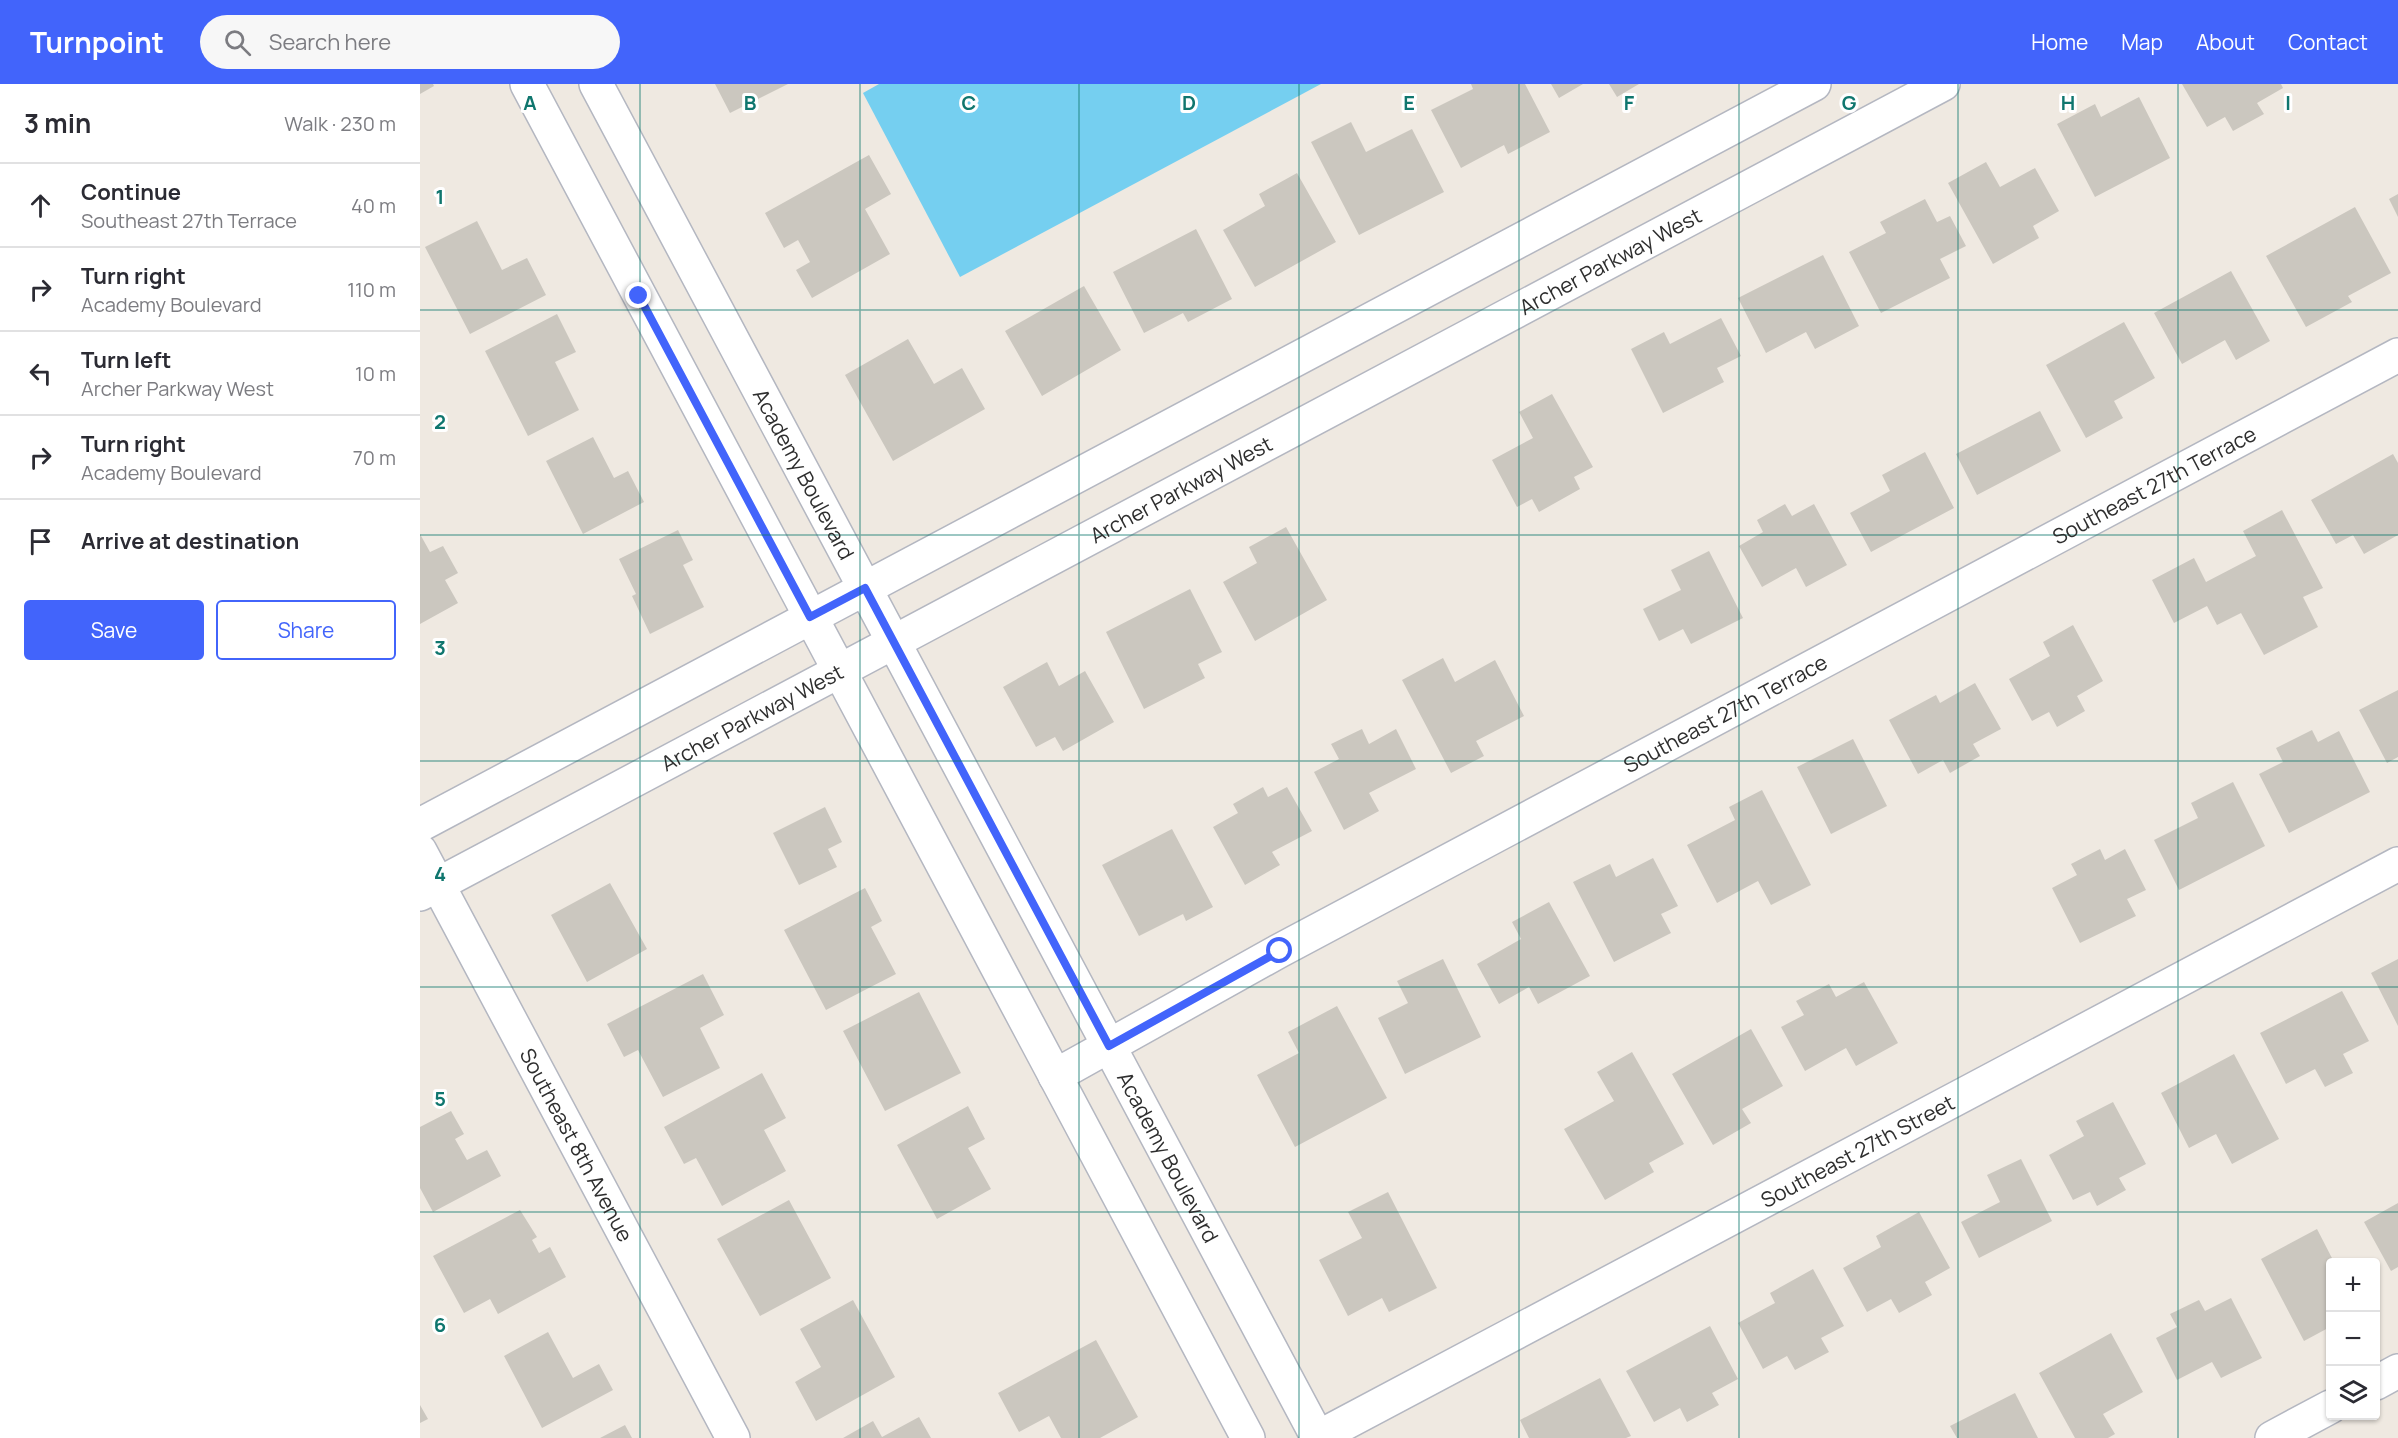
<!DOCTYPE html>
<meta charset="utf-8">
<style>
:root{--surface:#fff;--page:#f7f7f7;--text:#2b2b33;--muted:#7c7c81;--line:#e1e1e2;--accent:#4264fb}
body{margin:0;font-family:Manrope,sans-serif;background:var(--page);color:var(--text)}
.controls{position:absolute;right:18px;bottom:18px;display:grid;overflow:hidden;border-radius:6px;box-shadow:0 2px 4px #0004}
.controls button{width:54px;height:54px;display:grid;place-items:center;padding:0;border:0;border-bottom:2px solid var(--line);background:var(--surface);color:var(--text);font:30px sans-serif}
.stop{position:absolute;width:18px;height:18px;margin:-14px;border:4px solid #4264fb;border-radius:50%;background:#fff}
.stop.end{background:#4264fb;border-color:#fff;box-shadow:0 2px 6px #0008}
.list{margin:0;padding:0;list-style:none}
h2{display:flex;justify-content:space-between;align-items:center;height:78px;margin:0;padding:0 24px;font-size:26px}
h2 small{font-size:20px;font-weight:400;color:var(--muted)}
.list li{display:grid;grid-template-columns:39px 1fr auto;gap:18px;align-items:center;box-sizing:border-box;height:84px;padding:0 24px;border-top:2px solid var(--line)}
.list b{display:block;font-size:22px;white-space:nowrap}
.list p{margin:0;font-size:20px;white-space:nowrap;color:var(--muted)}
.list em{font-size:20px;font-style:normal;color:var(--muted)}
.actions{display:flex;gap:12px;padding:18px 24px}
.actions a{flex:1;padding:14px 0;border:2px solid var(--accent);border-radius:6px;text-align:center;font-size:21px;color:var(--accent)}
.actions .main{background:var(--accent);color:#fff}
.icon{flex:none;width:33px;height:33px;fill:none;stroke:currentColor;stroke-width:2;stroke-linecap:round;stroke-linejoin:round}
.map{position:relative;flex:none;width:1978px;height:1354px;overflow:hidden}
header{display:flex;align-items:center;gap:36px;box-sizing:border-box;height:84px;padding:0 30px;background:var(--accent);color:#fff}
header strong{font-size:28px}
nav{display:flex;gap:33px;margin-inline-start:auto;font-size:21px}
.search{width:420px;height:54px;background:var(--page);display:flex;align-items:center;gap:15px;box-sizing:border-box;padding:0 21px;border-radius:33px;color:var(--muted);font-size:22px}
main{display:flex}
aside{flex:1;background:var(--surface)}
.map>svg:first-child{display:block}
.water{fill:#75cff0}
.building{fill:#cbc7bf}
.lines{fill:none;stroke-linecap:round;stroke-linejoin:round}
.street-casing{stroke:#b4b7c1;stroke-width:36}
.secondary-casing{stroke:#b4b7c1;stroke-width:36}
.street{stroke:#fff;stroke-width:33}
.secondary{stroke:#fff;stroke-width:33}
.route{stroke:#4264fb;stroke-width:8}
.grid{fill:none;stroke:#0f766e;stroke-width:1.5;stroke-opacity:0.55}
.labels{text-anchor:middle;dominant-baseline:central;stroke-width:6;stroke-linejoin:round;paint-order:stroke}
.street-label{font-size:21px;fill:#2e2e2e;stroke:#fff}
.grid-label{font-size:20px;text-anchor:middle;font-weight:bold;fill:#0f766e;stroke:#fff;stroke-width:6;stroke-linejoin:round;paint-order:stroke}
</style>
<header>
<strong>Turnpoint</strong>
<div class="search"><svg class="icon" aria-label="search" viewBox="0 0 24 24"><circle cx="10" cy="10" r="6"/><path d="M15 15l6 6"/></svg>Search here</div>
<nav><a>Home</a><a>Map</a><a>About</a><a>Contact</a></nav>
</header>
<main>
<aside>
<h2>3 min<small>Walk · 230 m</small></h2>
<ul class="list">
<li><svg class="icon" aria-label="ahead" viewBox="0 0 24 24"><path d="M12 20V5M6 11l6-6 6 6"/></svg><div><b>Continue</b><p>Southeast 27th Terrace</p></div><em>40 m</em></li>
<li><svg class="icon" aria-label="right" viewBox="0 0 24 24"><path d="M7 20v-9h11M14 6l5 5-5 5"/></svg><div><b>Turn right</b><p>Academy Boulevard</p></div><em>110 m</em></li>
<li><svg class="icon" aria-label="left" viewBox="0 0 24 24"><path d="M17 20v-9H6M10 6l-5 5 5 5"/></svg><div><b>Turn left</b><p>Archer Parkway West</p></div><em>10 m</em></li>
<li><svg class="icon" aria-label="right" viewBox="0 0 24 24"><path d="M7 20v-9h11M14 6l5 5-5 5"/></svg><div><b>Turn right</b><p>Academy Boulevard</p></div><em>70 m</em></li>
<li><svg class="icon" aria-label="arrive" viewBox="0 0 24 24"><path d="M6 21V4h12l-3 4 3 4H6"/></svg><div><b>Arrive at destination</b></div></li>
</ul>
<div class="actions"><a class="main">Save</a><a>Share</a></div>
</aside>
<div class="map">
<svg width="1978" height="1354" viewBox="0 0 1978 1354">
<rect width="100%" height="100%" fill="#efe9e1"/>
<!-- water -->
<path class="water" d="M459,0H901L540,193L443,9Z"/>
<!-- building -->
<path class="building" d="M0,0H13L14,2L0,10Z
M295,0H368L310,29Z
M1051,0H1105L1130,48L1088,70L1084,61L1041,84L1011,26L1053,5Z
M1131,0H1163L1139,14Z
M1189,0H1219L1197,13Z
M1762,0H1861L1863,4L1837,19L1844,30L1813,47L1805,33L1787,43Z
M1719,13L1750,74L1675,113L1637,40L1675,20L1681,33Z
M931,38L946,68L992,45L1024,108L939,151L891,58Z
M449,71L471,110L445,125L470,170L392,214L376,186L390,178L378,156L364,164L345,129Z
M1566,78L1580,103L1615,84L1639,127L1613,142L1619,154L1573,180L1528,99Z
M877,89L916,158L835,203L803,146L845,122L839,110Z
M1978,110V133L1969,115Z
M1505,115L1517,138L1530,132L1546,162L1520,175L1530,194L1461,229L1429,168L1466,149L1460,138Z
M1935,123L1971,189L1928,212L1932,218L1886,243L1846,172Z
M57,137L82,186L107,174L126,211L50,250L5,163Z
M776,145L812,215L768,238L763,229L724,249L693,188Z
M1403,171L1439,242L1395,265L1386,248L1346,269L1318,214Z
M1811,187L1850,257L1816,276L1805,256L1762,280L1734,229Z
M664,202L701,266L622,312L585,247Z
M137,230L156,268L135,278L159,326L108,352L65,267Z
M1301,234L1321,272L1297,284L1304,298L1243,329L1211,265L1244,248L1250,260Z
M1704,238L1735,294L1694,317L1703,334L1666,354L1626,281Z
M488,255L514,300L542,284L565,325L473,377L425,291Z
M1132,310L1173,383L1154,393L1160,405L1119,428L1112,415L1097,423L1072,376L1113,354L1099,328Z
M1620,327L1641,367L1557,411L1536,370Z
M173,353L194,394L208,387L224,418L163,450L126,377Z
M1505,368L1534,424L1451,468L1430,429L1470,407L1462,391Z
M1973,370L1978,379V451L1944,470L1933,451L1916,460L1891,416Z
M1365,420L1372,432L1394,420L1427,481L1386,503L1376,484L1342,503L1319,462L1343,448L1337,436Z
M1862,426L1903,504L1883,513L1898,543L1844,571L1821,529L1797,541L1787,522L1754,539L1732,496L1774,474L1786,498L1836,472L1823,447Z
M866,443L907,516L835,557L803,498L837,479L829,463Z
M258,446L273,476L263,481L284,523L230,550L212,512L216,510L199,475Z
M0,450L10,468L23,462L38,489L25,496L38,519L0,540Z
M1289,467L1323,534L1271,560L1263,545L1239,557L1223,525L1261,506L1251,486Z
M770,505L802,568L778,580L785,594L724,625L686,548Z
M1653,541L1683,597L1657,612L1665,627L1637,643L1629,628L1612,637L1589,595L1630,572L1623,558Z
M1023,574L1035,598L1075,576L1104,632L1056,657L1064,672L1031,689L982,596Z
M627,578L639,602L665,587L694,638L643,667L635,653L616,663L583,603Z
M1555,599L1581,645L1553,660L1560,672L1530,689L1523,676L1498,690L1469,636L1516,611L1520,619Z
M1978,606V673L1967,679L1939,626Z
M942,645L949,660L976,645L996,685L949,709L959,727L924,746L894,688L919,675L911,660Z
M1892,646L1898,658L1919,647L1950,708L1869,749L1839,690L1863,678L1856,664Z
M1433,655L1467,722L1411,750L1377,683Z
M1813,698L1845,762L1759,806L1734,756L1778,734L1771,719Z
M843,703L848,713L867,703L892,747L852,768L860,781L825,801L793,743L818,729L813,720Z
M1342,706L1391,801L1351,821L1338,797L1297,819L1267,761L1315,736L1309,723Z
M405,723L422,758L408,765L417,783L379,801L353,749Z
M752,745L793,823L766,837L763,830L719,852L682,781Z
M1680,765L1685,776L1705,765L1726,806L1707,815L1716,832L1660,859L1632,804L1657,791L1651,780Z
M1233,774L1258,822L1241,830L1251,849L1194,878L1153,798L1190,780L1196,793Z
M190,799L227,865L167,898L131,831Z
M445,804L462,837L451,843L476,890L406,926L364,846Z
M1129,818L1170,892L1118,920L1109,903L1079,920L1057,880L1101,855L1092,838Z
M1023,875L1061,953L985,990L958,934L988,919L977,897Z
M1978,875V942L1951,889Z
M283,890L304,931L280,944L300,984L243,1013L218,966L204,973L187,940Z
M1444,898L1478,959L1436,982L1426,964L1385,987L1361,943L1384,931L1376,917L1409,900L1416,913Z
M1922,907L1949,957L1923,970L1933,989L1905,1003L1895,985L1866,1000L1840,949Z
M499,908L541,989L465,1027L423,947Z
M917,922L967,1014L875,1063L837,991L879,969L868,948Z
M1331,945L1363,1002L1322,1025L1331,1039L1293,1061L1252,990Z
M1212,968L1264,1060L1229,1079L1234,1088L1185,1116L1144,1045L1194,1017L1177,988Z
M1814,970L1859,1055L1812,1080L1796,1050L1769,1064L1741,1009Z
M342,989L366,1034L344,1046L366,1087L302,1122L276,1074L264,1080L244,1043Z
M1693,1018L1726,1080L1699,1094L1706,1106L1677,1122L1670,1108L1653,1116L1629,1071L1664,1052L1656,1037Z
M548,1022L565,1055L548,1064L571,1105L517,1135L477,1061Z
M31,1027L44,1050L35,1055L47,1076L67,1066L81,1092L13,1128L0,1104V1043Z
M1601,1075L1632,1137L1559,1174L1541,1138L1580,1118L1567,1091Z
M968,1108L1017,1204L969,1228L962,1214L928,1232L899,1176L942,1154L928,1128Z
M369,1116L411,1194L340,1232L297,1155Z
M1978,1119V1183L1971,1187L1944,1138Z
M100,1126L117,1153L112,1156L119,1169L130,1163L146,1193L78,1230L70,1215L44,1229L13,1172Z
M1499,1128L1530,1184L1505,1198L1512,1211L1479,1229L1471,1215L1447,1228L1423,1184L1461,1163L1456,1152Z
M1897,1145L1914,1178H1910V1243L1884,1257L1841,1175Z
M1393,1185L1424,1242L1401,1254L1409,1268L1375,1286L1367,1272L1343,1285L1318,1239L1355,1219L1350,1209Z
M1811,1214L1842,1274L1801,1294L1792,1278L1757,1296L1736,1254L1757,1243L1750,1230L1779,1216L1785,1227Z
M433,1216L475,1293L396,1337L375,1298L401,1283L380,1245Z
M1290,1242L1318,1295L1292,1309L1299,1321L1267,1338L1260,1324L1234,1338L1206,1287Z
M128,1248L153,1294L179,1280L193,1306L122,1344L84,1272Z
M1691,1249L1723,1308L1683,1330L1695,1350L1688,1354H1655L1619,1289Z
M676,1256L718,1333L680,1354H641L629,1332L599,1348L578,1309Z
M1180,1294L1211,1352L1206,1354H1109L1100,1336Z
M1595,1309L1618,1354H1537L1530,1342Z
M0,1321L8,1335L0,1339Z
M499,1333L511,1354H423L453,1337L462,1353Z
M205,1341L212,1354H180Z"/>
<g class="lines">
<!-- street casing -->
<g class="street-casing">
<g id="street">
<path d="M107,0L828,1354"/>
<path id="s1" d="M176,0L898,1354"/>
<path id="s2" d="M0,767L313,1354"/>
<path id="s3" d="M635,992L859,867L1978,271"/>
<path d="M1956,1299L1978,1287"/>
<path id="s4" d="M897,1354L1978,780"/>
<path d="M1852,1354L1910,1323"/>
</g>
</g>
<!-- secondary casing -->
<g class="secondary-casing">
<g id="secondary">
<path d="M0,741L1394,0"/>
<path id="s5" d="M0,810L1523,0"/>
</g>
</g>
<!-- street -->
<use href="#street" class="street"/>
<!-- secondary -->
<use href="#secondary" class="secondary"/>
</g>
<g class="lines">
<!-- route -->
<path class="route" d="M219,212L390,533L445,504L689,962L860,867"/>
</g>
<!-- grid -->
<path class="grid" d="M220,0V1354M440,0V1354M659,0V1354M879,0V1354M1099,0V1354M1319,0V1354M1538,0V1354M1758,0V1354M0,226H1978M0,451H1978M0,677H1978M0,903H1978M0,1128H1978"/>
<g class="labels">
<!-- street labels -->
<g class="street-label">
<text stroke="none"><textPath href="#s5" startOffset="1348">Archer Parkway West</textPath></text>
<text stroke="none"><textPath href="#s1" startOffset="442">Academy Boulevard</textPath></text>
<text stroke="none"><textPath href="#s3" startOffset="1248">Southeast 27th Terrace</textPath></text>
<text stroke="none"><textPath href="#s5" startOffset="862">Archer Parkway West</textPath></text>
<text stroke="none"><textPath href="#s3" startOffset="762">Southeast 27th Terrace</textPath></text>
<text stroke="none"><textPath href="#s5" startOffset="376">Archer Parkway West</textPath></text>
<text stroke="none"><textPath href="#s2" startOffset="333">Southeast 8th Avenue</textPath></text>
<text stroke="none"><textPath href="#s4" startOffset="612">Southeast 27th Street</textPath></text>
<text stroke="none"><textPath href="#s1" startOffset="1216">Academy Boulevard</textPath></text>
</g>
</g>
<g class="grid-label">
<text x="110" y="26">A</text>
<text x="330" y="26">B</text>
<text x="549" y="26">C</text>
<text x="769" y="26">D</text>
<text x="989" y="26">E</text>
<text x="1209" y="26">F</text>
<text x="1429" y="26">G</text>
<text x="1648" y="26">H</text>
<text x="1868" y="26">I</text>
<text x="20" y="120">1</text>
<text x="20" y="345">2</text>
<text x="20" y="571">3</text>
<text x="20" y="797">4</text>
<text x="20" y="1022">5</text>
<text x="20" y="1248">6</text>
</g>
</svg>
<div class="controls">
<button>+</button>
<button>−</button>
<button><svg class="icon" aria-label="layers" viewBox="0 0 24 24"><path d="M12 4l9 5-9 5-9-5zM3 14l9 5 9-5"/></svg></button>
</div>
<div class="stop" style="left:860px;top:867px"></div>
<div class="stop end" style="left:219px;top:212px"></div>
</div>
</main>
